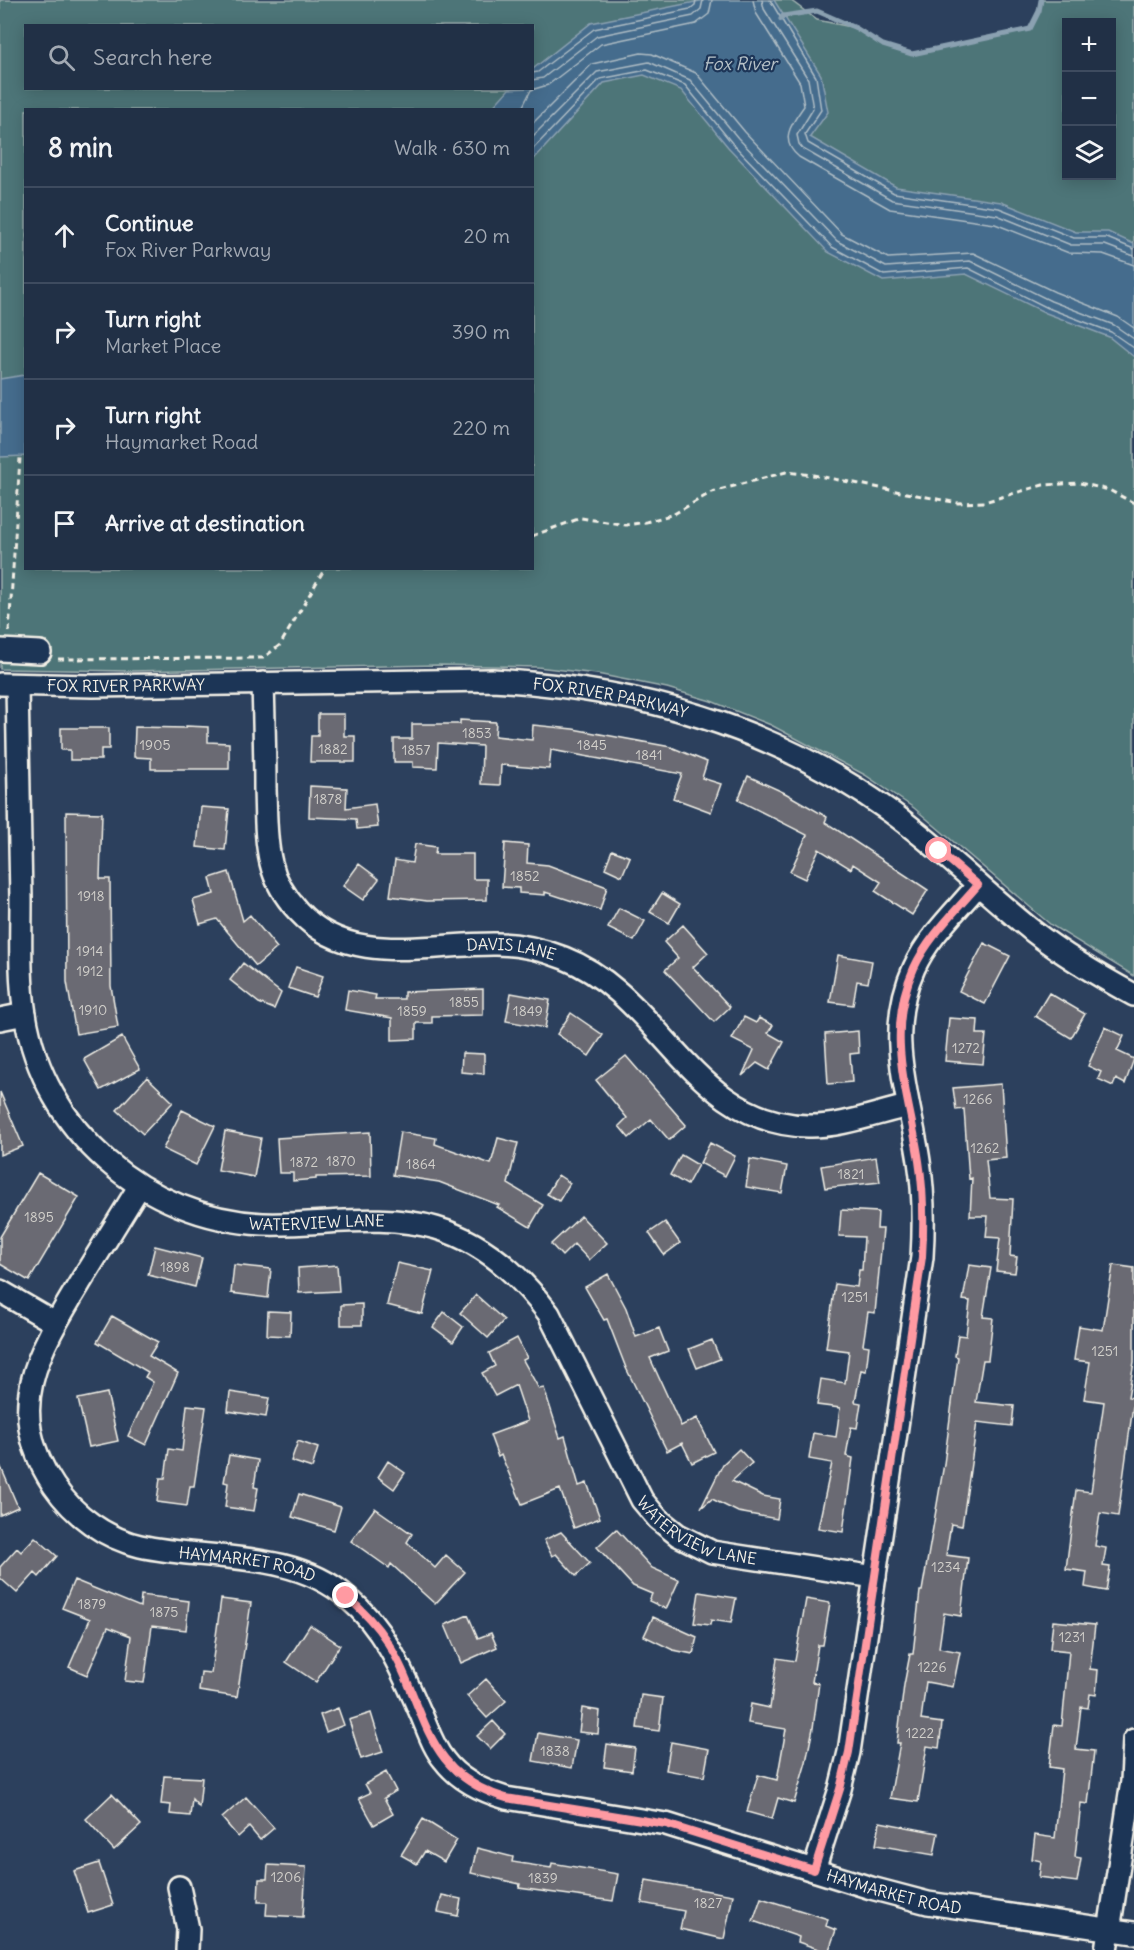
<!DOCTYPE html>
<meta charset="utf-8">
<style>
:root{--surface:#213046;--page:#2d3c51;--text:#f1f3f6;--muted:#a2a9b3;--line:#3e4b5f}
body{margin:0;font-family:Delius,sans-serif;background:var(--page);color:var(--text)}
.controls{position:absolute;right:18px;top:18px;display:grid;overflow:hidden;border-radius:0px;box-shadow:0 3px 15px #0003}
.controls button{width:54px;height:54px;display:grid;place-items:center;padding:0;border:0;border-bottom:2px solid var(--line);background:var(--surface);color:var(--text);font:30px sans-serif}
.stop{position:absolute;width:18px;height:18px;margin:-14px;border:4px solid #ff9aa2;border-radius:50%;background:#fff}
.stop.end{background:#ff9aa2;border-color:#fff;box-shadow:0 2px 6px #0008}
.list{margin:0;padding:0;list-style:none}
h2{display:flex;justify-content:space-between;align-items:center;height:78px;margin:0;padding:0 24px;font-size:26px}
h2 small{font-size:20px;font-weight:400;color:var(--muted)}
.list li{display:grid;grid-template-columns:39px 1fr auto;gap:18px;align-items:center;box-sizing:border-box;height:96px;padding:0 24px;border-top:2px solid var(--line)}
.list b{display:block;font-size:22px;white-space:nowrap}
.list p{margin:0;font-size:20px;white-space:nowrap;color:var(--muted)}
.list em{font-size:20px;font-style:normal;color:var(--muted)}
.icon{flex:none;width:33px;height:33px;fill:none;stroke:currentColor;stroke-width:2;stroke-linecap:round;stroke-linejoin:round}
.map{position:relative;flex:none;width:1134px;height:1950px;overflow:hidden}
.search{position:absolute;background:var(--surface);box-shadow:0 3px 15px #0003;left:24px;top:24px;width:510px;height:66px;display:flex;align-items:center;gap:15px;box-sizing:border-box;padding:0 21px;border-radius:0px;color:var(--muted);font-size:22px}
.panel{position:absolute;background:var(--surface);box-shadow:0 3px 15px #0003;left:24px;top:108px;width:510px;height:462px;border-radius:0px}
.map>svg:first-child{display:block}
.green{fill:#4d7478;stroke:#a0b2b0;stroke-width:1.5;fill-rule:evenodd}
.water{fill:#456c8d;stroke:#8ba1b1;stroke-width:1.5}
.lines{fill:none;stroke-linecap:round;stroke-linejoin:round}
.shore{stroke:#aebcc4;stroke-width:1.5}
.stream{stroke:#8ba1b1;stroke-width:5}
.building{fill:#6a6b73;stroke:#f4f1e8;stroke-width:1.5}
.minor-casing{stroke:#f4f1e8;stroke-width:26}
.path{stroke:#f4f1e8;stroke-width:3;stroke-dasharray:6 4.5;stroke-linecap:butt}
.minor{stroke:#1d3557;stroke-width:21}
.route{stroke:#ff9aa2;stroke-width:8}
.labels{text-anchor:middle;dominant-baseline:central;stroke-width:4.5;stroke-linejoin:round;paint-order:stroke}
.number-label{font-size:14px;fill:#d2d0cb}
.street-label{font-size:16px;fill:#f4f1e8;stroke:#1d3557}
.water-label{font-size:18px;font-style:italic;fill:#b7c2c8;stroke:#1d3557}
</style>
<div class="map">
<svg width="1134" height="1950" viewBox="0 0 1134 1950">
<rect width="100%" height="100%" fill="#2c405d"/>
<filter id="ink" filterUnits="userSpaceOnUse"><feTurbulence type="fractalNoise" baseFrequency=".0167" numOctaves="2"/><feDisplacementMap in="SourceGraphic" scale="12" xChannelSelector="R" yChannelSelector="G"/><feConvolveMatrix kernelMatrix="1 2 1 2 8 2 1 2 1" color-interpolation-filters="sRGB"/></filter>
<g filter="url(#ink)">
<!-- green -->
<path class="green" d="M0,0H790L817,20L856,28L882,45L912,54L1030,29L1039,11L1041,0H1134V976L1051,925L914,808L865,775L771,725L711,701L667,688L597,674L537,667L438,665L130,671L0,669ZM1066,22H1112V176H1066ZM26,26H532V88H26ZM26,110H532V568H26Z"/>
<!-- water -->
<path class="water" d="M705,0H774L821,75L828,112L810,137L896,187L1001,202L1076,232H1108L1134,244V357L1109,337L1046,313L966,274L883,281L828,252L728,147L681,90L644,75L604,83L533,160L532,110L491,109L509,89L532,88L533,69L591,23Z
M25,375V456L0,457V379Z"/>
<g class="lines">
<!-- shore -->
<path class="shore" d="M753,0L756,13L800,83L804,106C792,123 778,140 799,157L890,209L995,224L1069,253L1103,254L1134,265
M762,0L764,9L808,79L813,109L797,135L799,144L803,149L892,200L997,215L1071,245H1105L1134,256
M770,0L816,77L821,110L805,134L808,143L894,193L999,208L1074,238H1107L1134,249
M532,73L538,72L594,29L690,9L695,5L696,0
M532,80L543,78L597,36L693,16L701,9L703,0
M521,110L531,90L548,85L601,44L696,24L709,14L712,0
M532,124L592,64L641,53L652,54L696,73L745,132L842,234L888,258L973,253L1055,292L1118,317L1134,328
M532,137L597,72L649,62L690,80L738,138L837,241L886,267L970,261L1051,301L1114,325L1134,339
M532,150L600,79L647,70L685,85L732,143L832,247L884,275L968,268L1048,308L1111,332L1134,348"/>
<!-- stream -->
<path class="stream" d="M781,19L783,16L817,11L856,28L883,45L912,54L1030,29L1039,11L1041,0"/>
</g>
<!-- building -->
<path class="building" d="M318,714H344V736H355V762H310L311,736H318Z
M460,720L496,722L495,736L532,740L533,725L573,729L671,747L707,762L702,778L721,784L711,812L673,798L682,774L551,750L549,769L501,765L500,785L481,784L482,746L438,743L437,768L413,767V762H394V739H412V724H460Z
M186,726L208,727V742L229,743V769H151V758L134,757L135,727L186,728Z
M61,728H109V749H101V760H70V750H61Z
M748,776L785,793L827,817L825,822L928,890L912,915L875,891L881,882L853,864L851,869L819,849L805,879L790,872L807,835L738,800Z
M310,786L347,788L346,808L375,804L378,827L357,829L356,819L309,817Z
M201,807L229,809L225,850L197,847Z
M66,812L102,813L100,879H110L111,986L118,1027L76,1034L67,982Z
M505,843L528,845L527,863L548,865L607,887L600,910L545,892V895L519,893V888L502,887Z
M415,844L436,847L435,854H473V879H487V900L427,901L390,896L395,860L412,863Z
M612,850L630,857L622,876L605,868Z
M359,864L379,879L363,900L343,886Z
M229,872L243,921L250,915L277,948L256,966L217,919L200,924L193,900L214,894L210,878Z
M662,893L680,904L669,923L650,912Z
M619,908L645,921L634,941L608,928Z
M683,925L708,953L693,967L730,1007L714,1022L665,970L678,958L664,942Z
M984,943L1010,956L985,1004L959,991Z
M838,955L872,961L868,983L857,981L853,1005L830,1002Z
M243,963L281,993L274,1009L259,1003L230,980Z
M296,967L323,976L315,997L288,988Z
M483,989V1015L432,1016V1023H416V1039L392,1040V1018L345,1010L348,990L376,995L375,999H404V992Z
M511,993L550,1000L545,1028L506,1021Z
M1049,993L1085,1014L1071,1038L1035,1016Z
M571,1013L603,1035L589,1056L557,1034Z
M744,1017L756,1023L759,1018L773,1025L768,1033L784,1042L769,1070L757,1063L742,1076L754,1050L732,1039Z
M949,1018L978,1020L977,1034H986L983,1064L945,1061Z
M1105,1027L1124,1036L1117,1051L1134,1059L1125,1084L1116,1079L1113,1086L1098,1079L1101,1072L1088,1066Z
M858,1031L859,1053L850,1054L852,1082L828,1084L825,1034Z
M122,1037L140,1069L101,1090L84,1059Z
M462,1053L484,1054V1074L461,1072Z
M626,1056L686,1125L669,1140L651,1119L629,1138L619,1126L627,1118L596,1080Z
M147,1077L173,1102L143,1134L117,1110Z
M1001,1084L1006,1158L986,1160L990,1198L1013,1199L1010,1256L1017,1257L1015,1273L996,1271L1000,1238L986,1237L988,1216H970L972,1178L969,1179L964,1109L956,1110L953,1088Z
M0,1092L23,1146L0,1155Z
M182,1110L215,1126L196,1165L163,1149Z
M225,1131L261,1138L254,1177L218,1170Z
M370,1132L371,1176L316,1177V1179L293,1181V1173H279L277,1138Z
M400,1132L436,1138L435,1144L491,1164L498,1138L518,1143L508,1184L543,1205L530,1227L497,1207L499,1205L439,1182L393,1175Z
M710,1143L735,1156L725,1176L700,1163Z
M681,1155L698,1165L687,1185L670,1175Z
M876,1157L880,1182L825,1188L821,1166Z
M750,1159L787,1166L782,1193L746,1187Z
M38,1173L79,1197L29,1281L0,1264V1237Z
M558,1175L570,1183L559,1201L547,1194Z
M841,1210L878,1212L877,1229H883L875,1313L868,1312L863,1345L869,1346L866,1371L861,1370L855,1402L861,1403L857,1428L851,1427L846,1456L853,1458L843,1532L818,1528L832,1463L809,1459L813,1433L836,1437L840,1408L817,1405L821,1379L845,1383L849,1351L826,1348L835,1284L857,1287L859,1270H862L864,1237L839,1236Z
M581,1216L607,1243L589,1260L574,1244L562,1256L551,1244Z
M665,1222L680,1243L664,1255L649,1233Z
M155,1246L202,1258L195,1287L148,1275Z
M397,1263L433,1271L422,1314L387,1305Z
M234,1265L271,1269L268,1298L231,1293Z
M337,1265L339,1291L299,1293L298,1268Z
M969,1265L991,1268L983,1317L993,1318L988,1360H983L976,1402L1014,1406L1012,1426L977,1422L962,1526L951,1524L946,1555L968,1558L961,1616L944,1613L939,1648L960,1652L953,1687L926,1682L921,1720L942,1723L939,1748L927,1746L918,1802L890,1798L900,1743H897L904,1685L910,1654H913L920,1591H922L944,1464L958,1357L955,1356L958,1335L966,1336L970,1301L963,1300Z
M1113,1265L1134,1268V1362L1128,1397L1134,1398L1118,1516L1100,1513L1095,1546L1106,1548L1103,1566L1110,1567L1106,1591L1085,1587L1087,1572L1066,1569L1076,1490L1091,1492L1104,1402L1084,1399L1090,1362L1074,1360L1079,1326L1103,1330Z
M608,1274L626,1308L636,1337L659,1328L668,1351L650,1358L681,1426L697,1418L714,1452L692,1463L682,1443L667,1451L626,1368L607,1319L604,1320L585,1287Z
M476,1295L504,1320L488,1338L460,1313Z
M362,1304V1325H341V1305Z
M268,1311L291,1312L290,1336L267,1335Z
M444,1312L463,1327L453,1342L433,1327Z
M112,1316L158,1342L149,1356L178,1373L146,1445L128,1436L153,1382L145,1377L148,1372L97,1342Z
M517,1338L527,1358L523,1360L539,1389L544,1388L560,1438L565,1436L579,1486L587,1483L600,1518L574,1528L560,1489L522,1504L501,1455L498,1457L490,1435L528,1421L516,1385L495,1396L482,1373L495,1366L489,1353Z
M712,1340L720,1359L697,1368L689,1349Z
M230,1392L269,1398L266,1417L228,1411Z
M107,1393L118,1441L89,1447L78,1399Z
M187,1405L206,1407L194,1486H190L187,1506L157,1502L160,1478H165L169,1449L182,1451Z
M298,1441L318,1448L312,1468L291,1461Z
M739,1449L752,1463L732,1481L763,1496L780,1499L777,1519L738,1512L712,1499L701,1508L723,1464Z
M229,1455L258,1460L254,1487L258,1488L254,1511L225,1507L228,1483L224,1482Z
M388,1461L405,1473L394,1489L378,1477Z
M0,1465L18,1507L0,1515Z
M299,1494L341,1507L334,1530L292,1517Z
M375,1508L412,1534L407,1542L435,1568L446,1555L465,1572L435,1604L391,1564L389,1568L351,1541Z
M616,1529L652,1568L679,1580L666,1609L649,1601L652,1594L633,1586L597,1547Z
M561,1532L590,1563L576,1576L556,1554L552,1556L544,1540Z
M35,1537L57,1556L39,1577L35,1573L17,1593L0,1578V1567L17,1548L21,1552Z
M74,1580L140,1607L141,1595L189,1601L186,1630L152,1626L144,1683L125,1681L131,1636L108,1627L87,1675L69,1667L90,1619L62,1608Z
M699,1592L736,1598L731,1623L711,1620L710,1625L694,1623Z
M221,1599L251,1603L237,1697L199,1691L201,1672L211,1673Z
M806,1599L830,1603L823,1645H818L812,1682L819,1683L813,1728L806,1762L794,1803L778,1798L772,1819L747,1812L758,1775L777,1780L786,1729L748,1723L751,1704L770,1708L777,1658L795,1661Z
M468,1615L478,1638L491,1633L497,1647L461,1663L445,1625Z
M653,1617L697,1637L693,1654L673,1650L644,1636Z
M1053,1621L1095,1625L1090,1669L1098,1670L1096,1695L1090,1694L1088,1708L1081,1707L1076,1749L1094,1751L1088,1804L1081,1803L1075,1857L1081,1858L1077,1882L1039,1877L1041,1861L1032,1859L1035,1835L1055,1838L1062,1769L1049,1767L1054,1725L1062,1726L1069,1651L1050,1649Z
M310,1625L340,1645L316,1682L286,1662Z
M486,1679L506,1701L487,1718L467,1696Z
M641,1695L663,1698L659,1731L637,1728Z
M338,1708L344,1725L326,1732L320,1715Z
M582,1708L600,1711L598,1734L579,1732Z
M371,1713L383,1752L361,1759L349,1720Z
M493,1721L505,1734L490,1749L477,1736Z
M538,1733L577,1740L572,1768L533,1761Z
M671,1742L709,1749L704,1777L666,1770Z
M607,1744L635,1748L632,1771L604,1767Z
M386,1772L396,1791L384,1798L393,1814L374,1825L359,1798L370,1793L365,1784Z
M164,1776L202,1778L199,1807L192,1799L190,1816L170,1814L171,1805L161,1804Z
M112,1794L141,1825L114,1850L86,1819Z
M246,1797L274,1828L260,1840L249,1827L238,1837L222,1818Z
M423,1819L457,1840L444,1862L425,1851L417,1864L401,1855Z
M880,1822L938,1833L934,1855L876,1845Z
M477,1848L513,1857L512,1862L551,1868L552,1863L618,1874L613,1901L519,1888L520,1884L471,1873Z
M99,1863L113,1905L88,1913L74,1871Z
M268,1865L306,1867L303,1917L266,1915L267,1902H258L259,1879H267Z
M646,1880L733,1895L724,1939L680,1929L684,1911L642,1903Z
M442,1895L461,1899L458,1916L438,1912Z
M761,1898L828,1919L826,1926L836,1930L829,1950H821L798,1942L799,1937L753,1921Z"/>
<g class="lines">
<!-- minor casing -->
<g class="minor-casing">
<g id="minor">
<path d="M0,650L40,652"/>
<path id="s1" d="M263,683C264,719 265,754 265,789C266,814 265,839 271,863C275,880 286,898 298,911C350,968 429,943 496,944C518,944 543,950 564,958C662,996 692,1124 808,1126C841,1127 876,1113 908,1106"/>
<path id="s2" d="M0,684L93,686L492,680C640,689 770,725 891,812C942,849 985,893 1034,932C1065,956 1099,976 1134,995"/>
<path id="s3" d="M17,685C19,757 20,828 21,899C21,937 19,977 25,1014C44,1132 145,1218 263,1224C321,1226 378,1212 436,1228C484,1242 520,1275 549,1314L642,1500L658,1519L678,1535L712,1552L875,1577"/>
<path d="M0,1019L25,1014"/>
<path id="s4" d="M139,1187C120,1218 100,1250 81,1281C39,1350 2,1409 54,1486C74,1515 105,1538 140,1546C207,1561 293,1549 348,1598C385,1629 402,1671 421,1714C428,1730 433,1747 444,1760C459,1780 482,1791 506,1798L666,1824L871,1888L928,1903L1134,1933"/>
<path d="M0,1291L55,1323"/>
<path d="M814,1870L840,1789L849,1752L922,1257C924,1225 924,1193 919,1161C909,1094 884,1034 914,968C928,937 956,911 978,885"/>
<path d="M179,1887L188,1929L187,1950"/>
<path d="M1106,1950L1132,1781L1134,1740"/>
</g>
</g>
<!-- path -->
<path class="path" d="M532,536L581,518L626,525L646,522L674,514L712,492L786,472L813,475L958,503L984,502L1043,485L1080,483L1109,490L1134,503
M9,632L20,458
M58,659L263,658L280,645L325,568"/>
<!-- minor -->
<use href="#minor" class="minor"/>
</g>
</g>
<g class="lines" filter="url(#ink)">
<!-- route -->
<path class="route" d="M346,1596C361,1609 375,1623 386,1640C427,1703 420,1773 506,1798L666,1824L814,1870L840,1789L849,1752L922,1257C924,1225 924,1193 919,1161C909,1095 884,1034 914,968C928,937 956,911 978,885L939,851"/>
</g>
<g class="labels">
<!-- number labels -->
<g class="number-label">
<text x="477" y="733">1853</text>
<text x="155" y="745">1905</text>
<text x="592" y="745">1845</text>
<text x="333" y="749">1882</text>
<text x="416" y="750">1857</text>
<text x="649" y="755">1841</text>
<text x="328" y="799">1878</text>
<text x="525" y="876">1852</text>
<text x="91" y="896">1918</text>
<text x="90" y="951">1914</text>
<text x="90" y="971">1912</text>
<text x="464" y="1002">1855</text>
<text x="93" y="1010">1910</text>
<text x="412" y="1011">1859</text>
<text x="528" y="1011">1849</text>
<text x="966" y="1048">1272</text>
<text x="978" y="1099">1266</text>
<text x="985" y="1148">1262</text>
<text x="341" y="1161">1870</text>
<text x="304" y="1162">1872</text>
<text x="421" y="1164">1864</text>
<text x="851" y="1174">1821</text>
<text x="39" y="1217">1895</text>
<text x="175" y="1267">1898</text>
<text x="855" y="1297">1251</text>
<text x="1105" y="1351">1251</text>
<text x="946" y="1567">1234</text>
<text x="92" y="1604">1879</text>
<text x="164" y="1612">1875</text>
<text x="1072" y="1637">1231</text>
<text x="932" y="1667">1226</text>
<text x="920" y="1733">1222</text>
<text x="555" y="1751">1838</text>
<text x="286" y="1877">1206</text>
<text x="543" y="1878">1839</text>
<text x="708" y="1903">1827</text>
</g>
<!-- street labels -->
<g class="street-label">
<text stroke="none"><textPath href="#s2" startOffset="126">FOX RIVER PARKWAY</textPath></text>
<text stroke="none"><textPath href="#s2" startOffset="612">FOX RIVER PARKWAY</textPath></text>
<text stroke="none"><textPath href="#s1" startOffset="460">DAVIS LANE</textPath></text>
<text stroke="none"><textPath href="#s3" startOffset="726">WATERVIEW LANE</textPath></text>
<text stroke="none"><textPath href="#s3" startOffset="1264">WATERVIEW LANE</textPath></text>
<text stroke="none"><textPath href="#s4" startOffset="549">HAYMARKET ROAD</textPath></text>
<text stroke="none"><textPath href="#s4" startOffset="1322">HAYMARKET ROAD</textPath></text>
</g>
<!-- water labels -->
<g class="water-label">
<text x="740" y="63">Fox River</text>
</g>
</g>
</svg>
<div class="controls">
<button>+</button>
<button>−</button>
<button><svg class="icon" aria-label="layers" viewBox="0 0 24 24"><path d="M12 4l9 5-9 5-9-5zM3 14l9 5 9-5"/></svg></button>
</div>
<div class="stop" style="left:939px;top:851px"></div>
<div class="stop end" style="left:346px;top:1596px"></div>
<div class="search"><svg class="icon" aria-label="search" viewBox="0 0 24 24"><circle cx="10" cy="10" r="6"/><path d="M15 15l6 6"/></svg>Search here</div>
<section class="panel">
<h2>8 min<small>Walk · 630 m</small></h2>
<ul class="list">
<li><svg class="icon" aria-label="ahead" viewBox="0 0 24 24"><path d="M12 20V5M6 11l6-6 6 6"/></svg><div><b>Continue</b><p>Fox River Parkway</p></div><em>20 m</em></li>
<li><svg class="icon" aria-label="right" viewBox="0 0 24 24"><path d="M7 20v-9h11M14 6l5 5-5 5"/></svg><div><b>Turn right</b><p>Market Place</p></div><em>390 m</em></li>
<li><svg class="icon" aria-label="right" viewBox="0 0 24 24"><path d="M7 20v-9h11M14 6l5 5-5 5"/></svg><div><b>Turn right</b><p>Haymarket Road</p></div><em>220 m</em></li>
<li><svg class="icon" aria-label="arrive" viewBox="0 0 24 24"><path d="M6 21V4h12l-3 4 3 4H6"/></svg><div><b>Arrive at destination</b></div></li>
</ul>
</section>
</div>
